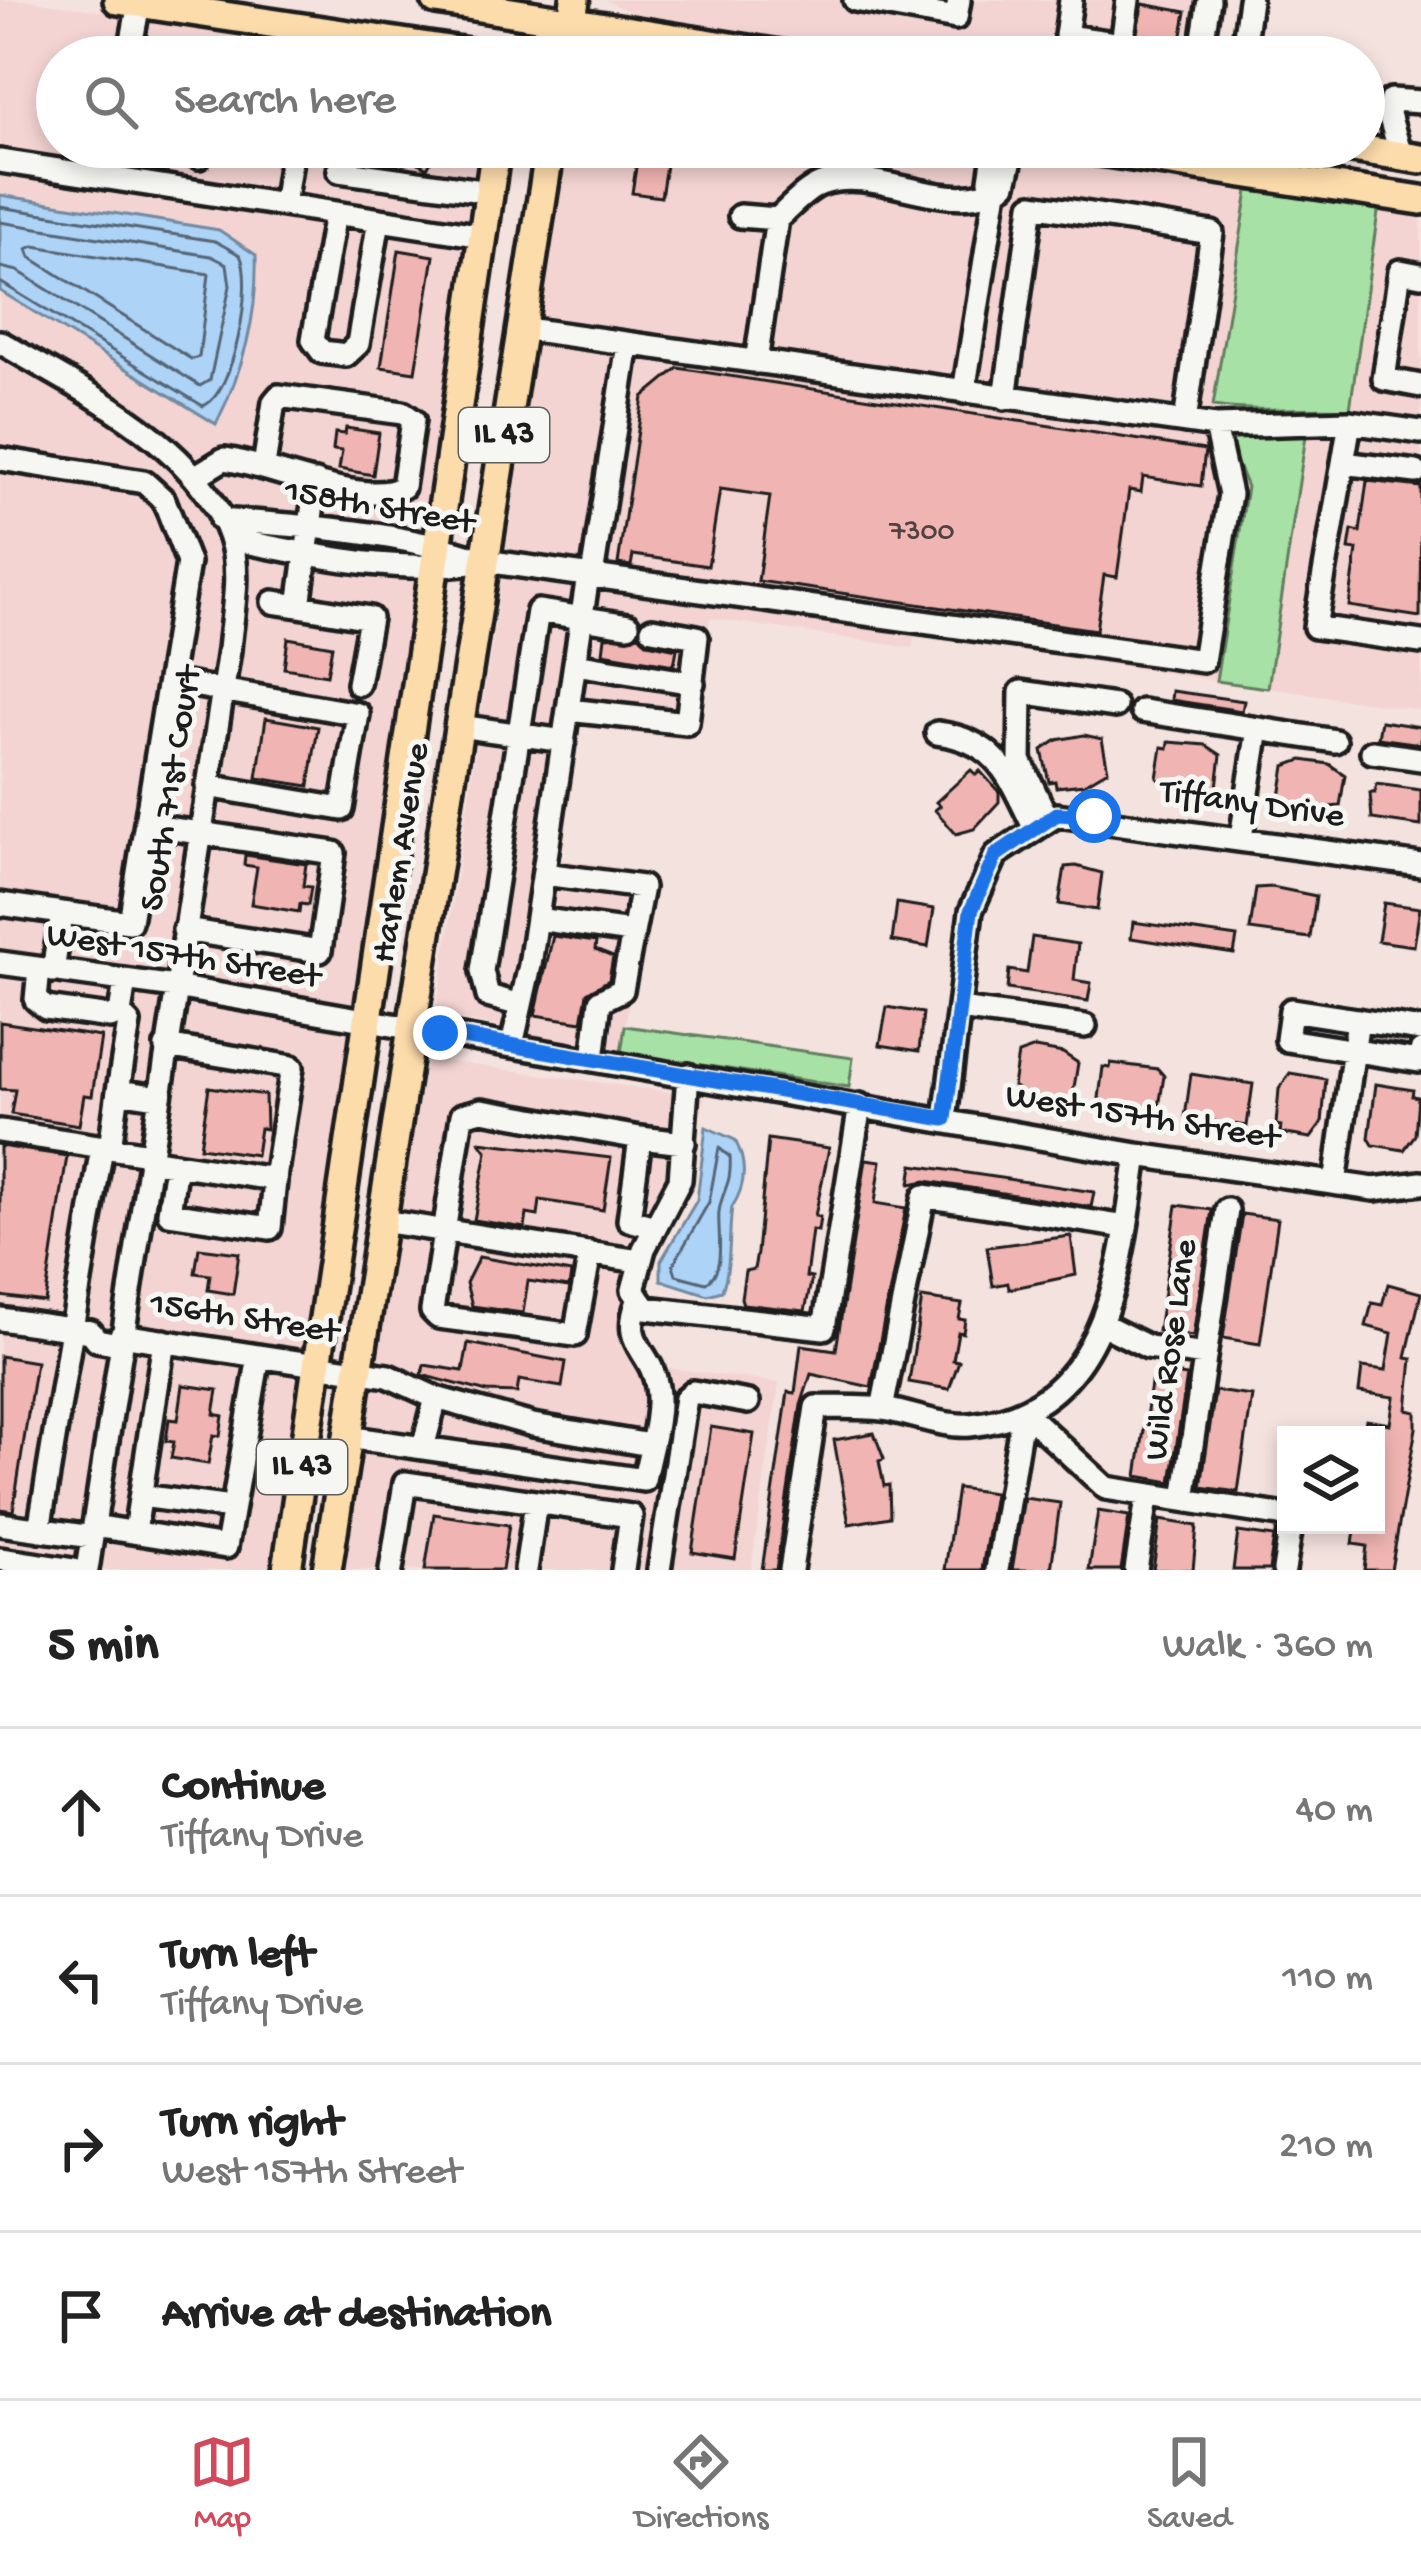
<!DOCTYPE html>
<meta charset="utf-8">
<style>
:root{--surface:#fff;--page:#f2f2f2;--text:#222;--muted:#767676;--line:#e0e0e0;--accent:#d1495b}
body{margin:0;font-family:"Gochi Hand",sans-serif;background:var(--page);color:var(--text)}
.controls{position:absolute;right:36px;bottom:36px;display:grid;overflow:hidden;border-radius:0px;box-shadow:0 6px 18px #0003}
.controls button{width:108px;height:108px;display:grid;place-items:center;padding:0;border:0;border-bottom:3px solid var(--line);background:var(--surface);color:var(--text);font:60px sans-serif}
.stop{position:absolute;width:36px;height:36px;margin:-27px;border:9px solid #1a73e8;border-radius:50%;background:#fff}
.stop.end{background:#1a73e8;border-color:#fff;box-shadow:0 3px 12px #0008}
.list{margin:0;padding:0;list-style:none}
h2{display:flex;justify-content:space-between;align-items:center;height:156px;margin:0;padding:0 48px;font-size:51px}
h2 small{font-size:39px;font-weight:400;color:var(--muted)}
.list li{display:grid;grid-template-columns:78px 1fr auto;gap:36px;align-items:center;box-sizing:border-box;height:168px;padding:0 48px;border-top:3px solid var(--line)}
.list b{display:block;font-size:45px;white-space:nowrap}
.list p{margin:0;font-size:39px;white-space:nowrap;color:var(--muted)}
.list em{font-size:39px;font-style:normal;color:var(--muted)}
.icon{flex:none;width:66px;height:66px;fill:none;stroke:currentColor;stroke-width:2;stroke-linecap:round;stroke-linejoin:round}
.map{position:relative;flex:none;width:1421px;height:1570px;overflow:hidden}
.search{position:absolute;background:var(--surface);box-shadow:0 6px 18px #0003;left:36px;right:36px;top:36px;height:132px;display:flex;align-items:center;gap:30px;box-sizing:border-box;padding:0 42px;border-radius:66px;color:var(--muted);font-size:45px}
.sheet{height:828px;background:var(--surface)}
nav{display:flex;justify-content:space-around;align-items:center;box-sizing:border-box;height:168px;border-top:3px solid var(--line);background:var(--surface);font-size:33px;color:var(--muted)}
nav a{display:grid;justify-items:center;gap:6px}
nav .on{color:var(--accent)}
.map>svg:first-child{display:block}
.built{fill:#f3d4d2}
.green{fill:#a8e1a5;stroke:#627e60;stroke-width:3}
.water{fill:#add3f7;stroke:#738a9f;stroke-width:3}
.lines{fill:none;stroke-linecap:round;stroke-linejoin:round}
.shore{stroke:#566574;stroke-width:3}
.building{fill:#f0b5b2;stroke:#1c1c1c;stroke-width:3}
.minor-casing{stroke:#1c1c1c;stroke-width:30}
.major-casing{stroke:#1c1c1c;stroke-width:36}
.minor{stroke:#f6f6f2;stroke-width:21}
.major{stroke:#fddcac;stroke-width:27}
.route{stroke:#1a73e8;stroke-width:15}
.labels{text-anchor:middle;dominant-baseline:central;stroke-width:10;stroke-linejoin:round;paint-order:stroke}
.number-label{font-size:30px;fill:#514242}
.shield{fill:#f6f6f2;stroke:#5d5d5c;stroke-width:3}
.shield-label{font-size:33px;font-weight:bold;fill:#1c1c1c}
.street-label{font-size:36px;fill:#1c1c1c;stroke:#f6f6f2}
</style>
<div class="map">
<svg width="1421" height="1570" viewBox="0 0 1421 1570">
<rect width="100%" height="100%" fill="#f4e2df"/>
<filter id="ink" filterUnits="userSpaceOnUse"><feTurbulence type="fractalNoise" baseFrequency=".00833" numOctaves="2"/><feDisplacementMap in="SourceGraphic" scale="24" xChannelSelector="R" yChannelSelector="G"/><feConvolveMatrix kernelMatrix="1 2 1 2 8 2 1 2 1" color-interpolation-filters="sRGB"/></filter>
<g filter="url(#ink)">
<!-- built -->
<path class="built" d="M0,0H29L390,57H57V147H486L277,1570H0Z
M605,0H1198L1190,57H900L634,14Z
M567,147H967L1248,191L1213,405L1247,487L1216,681L915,634L912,648L710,618L689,740L578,727L559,859L649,873L621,1053L436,1014Z
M1379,205L1421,210V710L1268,688L1310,406L1350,408Z
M444,1061L705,1097L682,1196L640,1277L637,1336L662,1367L779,1383L751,1570H340L425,1066Z"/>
<!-- green -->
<path class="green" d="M1248,191L1379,205L1350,409C1303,406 1260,413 1213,406Z
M1307,429L1268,688L1216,681L1247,487L1224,432Z
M625,1026L853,1058L849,1087L621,1053Z"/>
<!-- water -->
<path class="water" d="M0,195L219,230L256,255C258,317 243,370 216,424L0,291Z
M706,1127L735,1140C747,1163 746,1186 732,1207C728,1235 732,1262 722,1291L708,1295L661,1280V1261L697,1200Z"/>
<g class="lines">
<!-- shore -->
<path class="shore" d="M0,207L215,241L240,255C254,283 234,395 203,406L0,282
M0,222L211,256L227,264L230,286L210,380L200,386L18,271L0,267
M34,246L209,274L199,357L191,359L30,257L27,249Z
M719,1148L730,1157C732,1186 722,1189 719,1212C717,1232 727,1270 706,1283L676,1275L673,1265L709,1202Z"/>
</g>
<!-- building -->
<path class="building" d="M1143,4L1186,12L1178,57H1130Z
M392,147H439L427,168Z
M639,148L668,152L661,197L632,193Z
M399,250L434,256L415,372L381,367Z
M678,368L1205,450L1201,486L1143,477L1141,492L1129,490L1117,577L1104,575L1096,630L758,581L770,496L720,489L708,566L633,555L631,566L618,564L643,397Z
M346,428L379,433L373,475L339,469L342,451L333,450L335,433L345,434Z
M1367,481L1421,487L1420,617L1349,606L1357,550L1349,549L1352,530L1360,532Z
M639,635L648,643L677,649L674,665L603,653L605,637Z
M288,638L332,646L327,675L284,668Z
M1172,691L1244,701L1242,711L1171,700Z
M266,718L318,727L309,786L257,778Z
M1381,721L1421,727V744L1378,738Z
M1084,735L1102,739L1108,770L1084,784L1056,787L1055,781L1049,782L1042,750L1057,740Z
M1169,742L1206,745L1221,755L1217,787L1199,792L1163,784L1157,778L1162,747L1168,748Z
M1302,760L1329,764L1345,775L1340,806L1305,809L1280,797L1285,766Z
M971,770L976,775L980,771L999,792V802L974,829L956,834L935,810L940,806L936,802Z
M1377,784L1421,790V826L1372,819L1370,793H1375Z
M245,855L306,864L303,886L311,887L308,905L300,904L299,912L251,904L257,867L244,865Z
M1076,866L1102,873L1097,910L1059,904L1065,867Z
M1272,887L1316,896L1310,938L1250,930L1256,888Z
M897,903L934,909L928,947L892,941Z
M1384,903L1420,908L1414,946L1378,941Z
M1133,922L1237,937L1234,954L1131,938Z
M553,936L596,942L595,950L613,957L609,980L587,993L582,1022L535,1015Z
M1032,937L1078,944L1074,980L1091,983L1088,1001L1007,989L1009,970L1027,973Z
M887,1007L923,1013L919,1051L880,1045Z
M0,1022L101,1037L92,1096L84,1095L79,1125L11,1114L15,1090L0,1089Z
M1035,1048L1063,1053L1078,1063L1073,1094L1067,1099L1029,1096L1013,1086L1018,1054Z
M1111,1063L1158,1069L1164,1076L1159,1107L1141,1113L1105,1105L1099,1098L1103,1067L1110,1068Z
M1290,1073L1326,1079L1322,1123L1311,1138L1280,1133L1281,1126L1276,1125L1279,1089Z
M1191,1074L1253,1084L1247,1126L1185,1117Z
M1376,1084L1413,1090L1412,1096L1418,1097L1415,1135L1404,1150L1373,1145L1369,1138Z
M209,1087L265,1095L266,1129L260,1128L256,1155L200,1147Z
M768,1139L829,1148L815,1216L820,1217L818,1231L812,1230L806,1277L812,1278L805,1311L743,1304L741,1298L745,1271L754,1269L757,1253Z
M480,1142L611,1158L603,1210L540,1200L538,1216L527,1214L525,1228L474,1220L487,1152Z
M0,1146L67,1156L45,1302L0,1296Z
M866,1159L881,1161L875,1203L906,1208L871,1387L811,1374L801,1405L776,1570H762L788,1392L795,1393L801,1345L836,1350Z
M913,1165L1094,1192L1091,1207L926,1181L910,1184Z
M1177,1205L1212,1210L1193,1336L1158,1331Z
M1242,1214L1278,1219L1260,1344L1223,1338Z
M1071,1236L1076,1275L1009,1289L1008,1283L993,1286L987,1247Z
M199,1248L239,1253L233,1294L208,1290L210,1275L195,1273Z
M479,1257L571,1273L569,1287L528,1281L523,1313L472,1306L466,1283Z
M1388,1284L1421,1293L1406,1357L1412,1358L1407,1410L1416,1412V1428L1391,1570H1364L1367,1546L1353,1544L1356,1525H1376V1435H1363L1366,1420L1390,1424L1394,1397L1359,1392L1362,1367L1386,1370L1392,1333L1366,1326L1372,1303L1382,1305Z
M922,1298L962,1304L959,1319L965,1320L963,1333L958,1332L953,1360L959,1361L949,1389L909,1382Z
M468,1343L566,1362L562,1387L519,1380L517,1393L487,1392L422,1375L424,1365L463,1371Z
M0,1356L36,1362L13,1511L0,1509Z
M1153,1371L1187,1376L1171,1482L1137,1476Z
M183,1385L218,1390L214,1414L223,1416L220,1436L213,1435L208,1464L171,1458L174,1442L166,1441L169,1419L178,1420Z
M1215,1391L1252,1396L1238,1492L1201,1487Z
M711,1427L754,1434L735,1559L692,1552Z
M874,1433L884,1459L879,1461L884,1486L889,1485L890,1517L849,1524L834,1440Z
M957,1488L994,1493L982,1570H945Z
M1024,1498L1060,1503L1051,1570H1012Z
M1098,1511L1129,1516L1121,1570H1089Z
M434,1514L509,1525L502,1570H425Z
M1160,1520L1197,1526L1193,1570H1153Z
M1238,1532L1274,1537L1269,1570H1233Z"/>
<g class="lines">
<!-- minor casing -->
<g class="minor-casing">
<path id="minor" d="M855,0L956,18L959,0
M1071,0L1066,36L1122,44L1128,0
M129,57L139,3
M307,57L311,29
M1200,57L1209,0
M1242,57L1250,0
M176,147L199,157
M343,147L339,171L489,192
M1401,156L1389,114L1391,100L1421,102
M0,161L483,236
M107,178L113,147
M284,205L293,147
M335,213L313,340L322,352L346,355L358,344L379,220
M740,216L777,219
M1421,275L1400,271L1384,379L1421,386
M519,328L1215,426L1349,422L1421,432
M0,342C80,390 199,444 230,538C242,572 232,614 229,650L87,1570
M756,362L777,219C790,208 805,190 821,184C878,163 950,221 1005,184L1014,147
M964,392L996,190L990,180L995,147
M1005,398L1032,205L1212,233L1185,422
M1350,422L1315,627L1421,642
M0,459L144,482L164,500L188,562L130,922L62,913L53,971
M1343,463L1416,472
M196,476L224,459C268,464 365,509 403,487L413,420L403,413L279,396L274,402L264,466
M316,482L299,606L370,618L358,684
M221,520C310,526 401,532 485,561L1203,661L1230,494L1215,426
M231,539C311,555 397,575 479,562
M592,576L628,344
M273,602L299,606
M575,664L693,683
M169,681L358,714L342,809L207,786
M568,710L687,723L697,637L652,629
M1142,711L1335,741
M459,726L564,741
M937,733C1000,741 1009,778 1035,829
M1372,752L1421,759
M1048,820L1020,760L1021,692L1115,706
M146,825L334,853L320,951L184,930
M1241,838L1258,729
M544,874L642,887L622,990L600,1001L593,1059
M0,904L62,913
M537,919L631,932
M0,963L175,987L1137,1155L1374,1189L1421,1183
M39,969L36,1000L46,1008L110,1017L120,1014L125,980
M521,1005L488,996L482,971L538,611L628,625
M959,1009L1085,1026
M120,1014L129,1023L118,1091L158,1097
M1421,1030L1291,1010L1287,1040L1419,1061L1421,1051
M512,1045L530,965L588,575
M688,1075L680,1180L644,1249L633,1290L646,1308L824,1328L860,1105
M945,1119L971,911L996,855L1057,815L1421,865
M0,1131L149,1154
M110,1148L118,1091
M148,1160L267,1178L276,1172L292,1067L166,1046
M176,1164L169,1213L270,1228L276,1172
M1335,1183L1358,1020
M382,1221L639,1261
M655,1227L629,1220L640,1138L684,1143
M590,1253L575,1335L438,1317L432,1311L462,1115L482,1110L640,1138
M0,1319L91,1332L97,1340L119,1344
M1104,1325L1148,1347L1205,1355
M121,1335L388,1376L436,1398L533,1425L650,1445
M882,1409L924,1196L1126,1227
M1023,1411L1106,1488L1286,1516
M347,1437L644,1480C649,1453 662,1414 657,1387C651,1348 620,1346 638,1301
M423,1448L436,1398
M141,1496L231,1508
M1184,1499L1227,1210
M0,1524L92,1537
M94,1526L226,1547L259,1356
M39,1530L102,1147
M135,1532L164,1341
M0,1559L73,1570
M391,1570L405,1483L631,1516L623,1570
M526,1570L536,1502
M659,1570L686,1398L693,1392L748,1402
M791,1570L816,1407C840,1408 865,1406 889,1410C914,1415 945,1427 970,1425C1110,1411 1121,1263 1137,1155
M997,1570L1023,1411
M1136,1570L1147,1498
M1284,1570L1291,1525"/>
</g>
<!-- major casing -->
<g class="major-casing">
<path id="major" d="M118,0L495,57
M436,0L793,57
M566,57L575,0
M1073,147L1421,200
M1346,147L1421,159
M287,1570L496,147
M327,1570L550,147"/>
</g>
<!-- minor -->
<use href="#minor" class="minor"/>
<!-- major -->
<use href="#major" class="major"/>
</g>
</g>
<g class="lines" filter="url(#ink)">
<!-- route -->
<path class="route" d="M440,1033L945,1119L971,911L996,855L1057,814L1094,816"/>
</g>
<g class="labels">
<!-- number labels -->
<g class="number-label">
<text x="922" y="533">7300</text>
</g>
<!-- shield labels -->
<g class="shield">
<rect x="459" y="408" width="90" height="54" rx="9"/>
<rect x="257" y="1440" width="90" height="54" rx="9"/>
</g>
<g class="shield-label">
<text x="504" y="435">IL 43</text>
<text x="302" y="1467">IL 43</text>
</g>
<!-- street labels -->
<g class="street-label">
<text transform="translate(379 509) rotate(10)">158th Street</text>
<text transform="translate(173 789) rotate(-81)">South 71st Court</text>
<text transform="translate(1252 806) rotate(8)">Tiffany Drive</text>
<text transform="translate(403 853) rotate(-81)">Harlem Avenue</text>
<text transform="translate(183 958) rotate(9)">West 157th Street</text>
<text transform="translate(1142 1119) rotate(9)">West 157th Street</text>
<text transform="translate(244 1320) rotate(9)">156th Street</text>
<text transform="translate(1173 1350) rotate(-82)">Wild Rose Lane</text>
</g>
</g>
</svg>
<div class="controls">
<button><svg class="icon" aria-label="layers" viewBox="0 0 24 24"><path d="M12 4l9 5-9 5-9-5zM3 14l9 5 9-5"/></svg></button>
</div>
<div class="stop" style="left:1094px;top:816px"></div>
<div class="stop end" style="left:440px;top:1033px"></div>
<div class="search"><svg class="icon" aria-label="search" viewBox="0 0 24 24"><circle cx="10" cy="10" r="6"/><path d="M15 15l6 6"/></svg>Search here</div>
</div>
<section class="sheet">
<h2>5 min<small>Walk · 360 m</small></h2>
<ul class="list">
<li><svg class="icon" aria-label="ahead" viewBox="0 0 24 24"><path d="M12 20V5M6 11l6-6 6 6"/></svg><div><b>Continue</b><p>Tiffany Drive</p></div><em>40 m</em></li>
<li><svg class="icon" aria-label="left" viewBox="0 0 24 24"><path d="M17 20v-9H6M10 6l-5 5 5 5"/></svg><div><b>Turn left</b><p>Tiffany Drive</p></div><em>110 m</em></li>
<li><svg class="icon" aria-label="right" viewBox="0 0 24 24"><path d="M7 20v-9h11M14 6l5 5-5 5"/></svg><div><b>Turn right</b><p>West 157th Street</p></div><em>210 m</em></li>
<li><svg class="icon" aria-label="arrive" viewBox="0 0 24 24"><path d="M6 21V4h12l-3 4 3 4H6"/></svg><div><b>Arrive at destination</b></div></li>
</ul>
</section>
<nav>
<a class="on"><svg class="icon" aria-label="map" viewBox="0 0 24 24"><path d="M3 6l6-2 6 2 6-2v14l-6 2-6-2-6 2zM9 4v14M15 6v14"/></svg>Map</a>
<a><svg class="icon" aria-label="directions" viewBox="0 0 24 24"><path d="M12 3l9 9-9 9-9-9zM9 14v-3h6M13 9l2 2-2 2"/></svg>Directions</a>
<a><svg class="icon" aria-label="saved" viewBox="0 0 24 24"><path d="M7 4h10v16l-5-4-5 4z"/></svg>Saved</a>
</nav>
